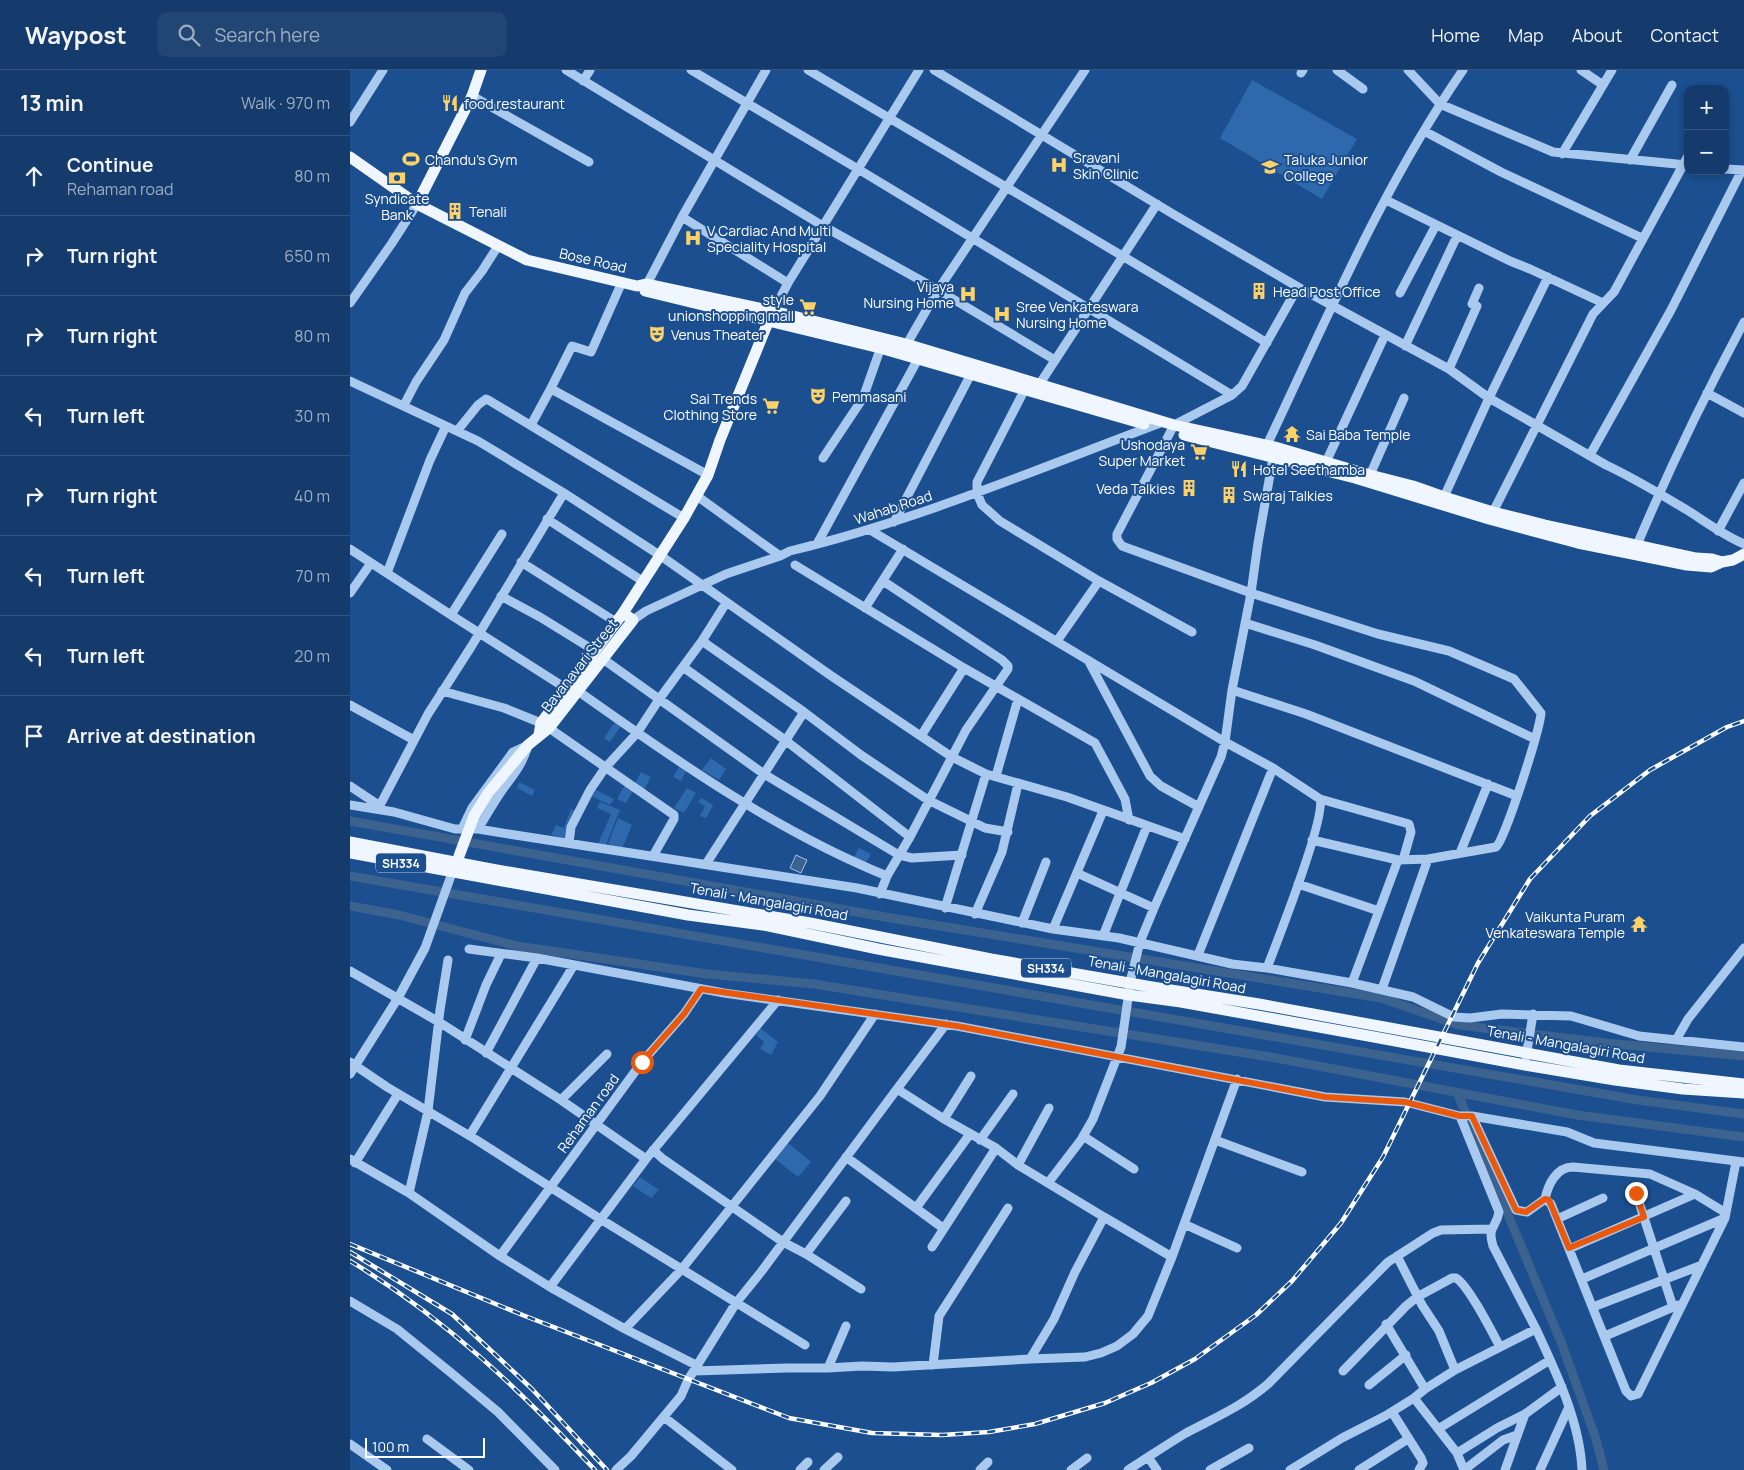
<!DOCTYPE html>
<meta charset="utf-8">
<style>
:root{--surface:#143b6b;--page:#214673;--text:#f1f3f6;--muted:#9dadc1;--line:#33557e}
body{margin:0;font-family:Manrope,sans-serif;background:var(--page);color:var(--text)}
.controls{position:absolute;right:15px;top:15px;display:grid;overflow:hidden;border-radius:10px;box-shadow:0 2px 8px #0003}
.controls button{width:45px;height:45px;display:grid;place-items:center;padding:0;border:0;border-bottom:1px solid var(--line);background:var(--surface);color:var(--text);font:25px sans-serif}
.scale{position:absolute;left:15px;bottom:12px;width:120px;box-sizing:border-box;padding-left:5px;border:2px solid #fff;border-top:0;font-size:14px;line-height:18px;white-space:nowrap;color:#fff;-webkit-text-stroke:4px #1b4f8f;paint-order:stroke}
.stop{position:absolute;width:15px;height:15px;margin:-11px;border:4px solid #ea580c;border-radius:50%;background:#fff}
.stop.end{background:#ea580c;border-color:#fff;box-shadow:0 1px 5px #0008}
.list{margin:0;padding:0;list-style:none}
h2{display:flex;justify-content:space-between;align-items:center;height:65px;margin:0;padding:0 20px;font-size:21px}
h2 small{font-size:16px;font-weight:400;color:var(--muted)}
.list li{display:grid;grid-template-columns:32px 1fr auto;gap:15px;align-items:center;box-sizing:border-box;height:80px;padding:0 20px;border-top:1px solid var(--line)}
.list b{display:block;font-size:19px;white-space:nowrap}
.list p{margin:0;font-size:16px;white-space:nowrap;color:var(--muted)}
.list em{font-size:16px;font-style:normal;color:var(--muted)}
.icon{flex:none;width:28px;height:28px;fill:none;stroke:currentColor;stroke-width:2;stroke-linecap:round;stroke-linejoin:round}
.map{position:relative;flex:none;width:1394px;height:1400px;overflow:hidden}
header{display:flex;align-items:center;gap:30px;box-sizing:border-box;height:70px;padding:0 25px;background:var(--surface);border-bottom:1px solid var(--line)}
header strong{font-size:24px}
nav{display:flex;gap:28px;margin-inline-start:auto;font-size:18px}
.search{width:350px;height:45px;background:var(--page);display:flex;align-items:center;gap:12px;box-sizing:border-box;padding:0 18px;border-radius:10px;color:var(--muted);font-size:19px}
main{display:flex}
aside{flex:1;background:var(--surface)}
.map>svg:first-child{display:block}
.green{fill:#2e69ad}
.water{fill:#3c6290;stroke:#9cc4f0}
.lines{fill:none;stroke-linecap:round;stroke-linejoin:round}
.canal{stroke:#3c6290;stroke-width:9}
.minor{stroke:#a9c9ee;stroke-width:9}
.major{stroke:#f0f6ff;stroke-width:11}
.rail-casing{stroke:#fff;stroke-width:4.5}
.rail{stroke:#1b4f8f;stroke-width:2.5;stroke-dasharray:8;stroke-linecap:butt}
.major-bridge{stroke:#f0f6ff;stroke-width:11}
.route{stroke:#ea580c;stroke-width:6}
.labels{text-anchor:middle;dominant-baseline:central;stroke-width:4;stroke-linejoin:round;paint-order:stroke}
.shield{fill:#1b4f8f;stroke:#bbcadd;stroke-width:1}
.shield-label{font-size:12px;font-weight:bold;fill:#fff}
.poi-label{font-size:14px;fill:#fff;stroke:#1b4f8f;text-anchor:start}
.street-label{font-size:14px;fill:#fff;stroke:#1b4f8f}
</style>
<header>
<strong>Waypost</strong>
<div class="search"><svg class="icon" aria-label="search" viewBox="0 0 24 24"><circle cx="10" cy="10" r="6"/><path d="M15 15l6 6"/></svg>Search here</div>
<nav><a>Home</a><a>Map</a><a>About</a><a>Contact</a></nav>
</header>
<main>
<aside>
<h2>13 min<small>Walk · 970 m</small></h2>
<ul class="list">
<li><svg class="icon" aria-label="ahead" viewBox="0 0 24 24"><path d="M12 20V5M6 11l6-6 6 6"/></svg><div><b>Continue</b><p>Rehaman road</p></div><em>80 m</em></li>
<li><svg class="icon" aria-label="right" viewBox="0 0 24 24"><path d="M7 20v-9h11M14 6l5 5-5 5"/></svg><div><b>Turn right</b></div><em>650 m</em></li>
<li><svg class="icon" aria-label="right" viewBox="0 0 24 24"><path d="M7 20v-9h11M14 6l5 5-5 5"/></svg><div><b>Turn right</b></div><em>80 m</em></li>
<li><svg class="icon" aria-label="left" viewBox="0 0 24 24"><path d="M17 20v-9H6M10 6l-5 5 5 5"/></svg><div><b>Turn left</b></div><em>30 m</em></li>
<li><svg class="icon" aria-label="right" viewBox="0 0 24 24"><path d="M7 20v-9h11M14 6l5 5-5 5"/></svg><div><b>Turn right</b></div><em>40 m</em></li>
<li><svg class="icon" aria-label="left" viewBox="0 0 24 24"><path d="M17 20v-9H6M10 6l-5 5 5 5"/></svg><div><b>Turn left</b></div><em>70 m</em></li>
<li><svg class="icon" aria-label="left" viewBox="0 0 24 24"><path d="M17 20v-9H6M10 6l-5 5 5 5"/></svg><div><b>Turn left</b></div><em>20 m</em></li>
<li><svg class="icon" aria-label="arrive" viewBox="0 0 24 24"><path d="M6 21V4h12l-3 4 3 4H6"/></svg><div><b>Arrive at destination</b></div></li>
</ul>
</aside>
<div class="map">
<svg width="1394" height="1400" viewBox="0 0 1394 1400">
<rect width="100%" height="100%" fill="#1b4f8f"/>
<!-- green -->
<path class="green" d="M902,10L1007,69L972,129L870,68Z
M266,650L272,655L260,672L254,668Z
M361,688L376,699L369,710L352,700Z
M331,693L338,698L331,711L323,707Z
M291,702L301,707L294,720L284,715Z
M169,712L185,720L182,726L167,718Z
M276,713L284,719L276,733L267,729Z
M337,718L346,723L334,743L324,738Z
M244,719L264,729L260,735L241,726Z
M351,728L362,734L363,736L356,748L350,746L355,736L348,732Z
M250,732L270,740L255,777L248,774L261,744L247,738Z
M221,739L228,742L218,769L201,765L206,755L214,758Z
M268,748L282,755L272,779L258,774Z
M509,778L521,784L516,793L504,787Z
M410,958L428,972L421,985L410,979L414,972L406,965Z
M438,1073L461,1092L448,1107L425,1089Z
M290,1107L309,1120L301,1128L283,1116Z"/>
<!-- water -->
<path class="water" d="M446,785L457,790L451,803L440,798Z"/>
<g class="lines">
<!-- canal -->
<path class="canal" d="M0,751L535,847L1031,928L1109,955L1256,973L1394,986
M0,806L1288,1030L1394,1044
M0,836L49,845L167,876L357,904L464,914L920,987L1227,1045L1394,1067
M1107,1022L1211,1272L1246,1369L1254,1400"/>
<!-- minor -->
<path class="minor" d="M216,0L473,156L588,220L705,290
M341,0L508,99L882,325
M458,0C611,91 765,180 917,273
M584,0L823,144L948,217L1099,299L1139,328L1256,395C1284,408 1310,424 1337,440C1356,452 1373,465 1394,474
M987,0L1013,19
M1058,0L1090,34L1203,82L1337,95
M1231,0L1253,15
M951,3L953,0
M233,11L240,0
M122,26L239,92
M0,52L33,0
M1074,61L1151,102L1292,168
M1212,84L1262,0
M1280,90L1322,15
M1375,99L1394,100
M1036,130L1160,191L1180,199L1253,233
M332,147L438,213
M948,217L892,316L882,325L824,355L767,464V469L772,476L901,523L1028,564L1099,581L1164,609L1191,643C1190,659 1155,770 1146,777L1078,789L1048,790L962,770
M295,218L332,147L416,0
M1050,223L1086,155
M0,233L42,173L67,134
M423,241L438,213L569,0
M1055,276L1107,166
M554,279L588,220L735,0
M1099,299L1127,236L1122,234L1129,218
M0,311L128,371L214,423L311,486L480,605L602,687L636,704L717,727L835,769
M677,315L627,412V423L632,435L650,451L749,511L842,562
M687,318L807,134
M200,320L222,276L241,282L272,212
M1357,323L1394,343
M54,335L66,312L94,270L115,223L132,201L148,176
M181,355L200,320L205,321L358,405
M107,361L128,335L136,329L140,331L334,448
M917,375C977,248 1033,116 1113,0
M1240,385L1321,240L1392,100
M473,388L513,328L532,274
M976,392L1035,265
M1020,405L1054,328
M347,426L430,486
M1094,427L1139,328L1198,207
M1143,442L1243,244L1264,222L1338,86
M197,449L294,512
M544,452L621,304
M520,460L875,672L923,698L970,729C976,748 927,872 917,898
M1368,461L1394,413
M467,474L568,289
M1287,475C1319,399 1355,325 1394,252
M0,479L101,545L217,619
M171,492L266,552
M445,495L614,598L745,673L775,729L779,750
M37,503L80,390L96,356
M0,523L21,493
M151,526L190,547L245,581
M515,538L553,479
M101,545L152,464
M283,550L296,541L376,504L430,486L440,481C568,450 690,398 813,352
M895,553L965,575L1064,611L1185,669
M352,571L454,642L511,685L578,730L635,758L658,762
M707,571L749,511
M253,589L414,704L549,785L562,788L612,785
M738,590L800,706L811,716L849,737
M333,597L435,670L560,767
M882,620L956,644L1167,726
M92,621L154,638L191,653
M228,621C325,690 426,761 537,806
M0,635L64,670
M199,658L324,745V749L303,786
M571,666L614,598
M646,706L668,629
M0,716L30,736
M970,729L1059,754L1061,762L1053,790
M0,735L44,742L105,759H128L165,765L507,818L703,859L769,868L882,894L917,898L1002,913L1063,927L1104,947L1120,948L1152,944L1221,946L1289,966L1394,977
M28,739L78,644L121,577L214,423
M112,759L122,738L163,682L176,676
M128,759C136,746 144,732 153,719C164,704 170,698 177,679
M219,773L221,757L240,720L255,698L287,663L310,628L352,571L376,533
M1110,783L1138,714
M356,794L454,642
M727,803L804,838
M948,814L1029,841
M530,824L537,806L560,767L616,660L658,599V596L652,590L533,511
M595,838L636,704
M625,844L652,782L668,714
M672,853L696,792
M703,859L753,741
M753,866L797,756
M119,879L187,888L374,923L607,956L975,1027L1055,1032L1110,1046H1122L1217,1062L1244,1073L1394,1092
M848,885L923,698
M0,901L89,952L211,1030L296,1089
M1002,913L1048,790
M1032,919L1078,789
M115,970L136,915L151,884
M1326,970L1338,949L1394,878
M136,983L187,888
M1176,987L1183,944
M0,992L37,1017L125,1069L252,1150L455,1275
M0,1004L48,928L75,878L102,803
M547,1019L596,954
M211,1030L257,984
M1110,1046L1149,1142C1146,1159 1137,1156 1143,1176L1186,1259
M1122,1046L1166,1140L1177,1142L1195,1129L1201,1134L1276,1321L1281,1326L1288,1324L1375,1148L1386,1092
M594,1049L621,1006
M120,1065L224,895
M733,1066L784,1099
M630,1070L663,1024
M865,1070L952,1102
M303,1080L313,1089L433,1172L456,1184L511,1219
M496,1087L593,1158
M0,1089L59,1123L150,1186L200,1217L275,1259L348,1296
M5,1093L48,1024
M668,1095L699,1038
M698,1113L731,1070L743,1049L771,977L781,908L790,872L804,838L871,687L875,672L882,620L901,523L908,473L924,382
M59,1123L78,1041L90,940L98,890
M1286,1123L1323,1237
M1195,1129C1198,1115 1206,1097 1223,1097L1300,1104L1345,1124L1376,1143
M566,1138L620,1064
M754,1147L822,1187
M1207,1149L1253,1128
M834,1154L887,1178
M582,1177L646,1078
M1219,1179L1345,1124
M456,1184L496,1131
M150,1186L292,992L334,944L351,919
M1047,1186L1072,1235L1089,1261L1105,1300
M1232,1209L1375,1148
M200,1217L296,1089L428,930
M0,1231L47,1259L100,1302L148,1342L205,1400
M1243,1237L1352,1195
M1036,1254L1075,1319
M275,1259L331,1200L470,1026L525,944
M1255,1266L1328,1235
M680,1289L735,1287L751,1283L767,1276L783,1264L798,1246L822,1187L887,1009
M583,1295L589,1246L658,1138
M478,1298L496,1256
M993,1301L1056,1236L1067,1227L1102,1208H1106C1119,1216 1142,1262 1150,1277
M1019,1315L1056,1285
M1064,1328L1107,1383L1114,1400
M1042,1342L1071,1388L1073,1393L1069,1400
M314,1347L382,1400
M1088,1359L1200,1290
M77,1369L119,1400
M0,1374L37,1400
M1107,1383L1147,1358L1175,1344L1212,1317
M798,1387L807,1400
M266,1400L281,1386L331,1326L338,1310L386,1233L411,1202L547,1019L594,1049L646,1078L668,1095L754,1147L725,1202L704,1249L680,1289L543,1297L512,1296L478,1298H437L345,1301
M450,1400L458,1392
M474,1400L488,1387
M630,1400L638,1392
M721,1400L737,1388
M778,1400C797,1388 816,1375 836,1363C866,1347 891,1337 918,1314L1038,1192L1083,1163L1091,1160L1141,1159
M860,1400L899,1378
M940,1400L992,1368L1035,1346L1064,1328L1075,1319L1105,1300L1186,1259C1206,1302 1230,1352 1232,1400
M1009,1400L1058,1369
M1114,1400L1153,1370L1167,1365
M1155,1400L1175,1344
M1190,1400L1218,1339"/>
<!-- major -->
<path class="major" d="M0,87L67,134L177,190L287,216L296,214L423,241L556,274L824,355L925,377L1020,405L1063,416L1094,427L1143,442L1195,455L1346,488L1362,489L1372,492
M67,134L122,26L131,0
M295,221L530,278L794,354
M834,365L1005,408L1139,449L1228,473L1337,495L1361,497L1372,492L1383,490L1394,484
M189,665L191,653L273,543L334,448L358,405L370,370L421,245
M124,746L139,722L178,675L199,658L283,550L273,543
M0,772L141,799L460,853L641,889L802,917L909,934L1269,1000L1394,1014
M0,783L338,845L419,856L528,879L779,925L831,932L1024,967L1175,995L1265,1010L1333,1019L1394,1023"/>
<!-- rail casing -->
<g class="rail-casing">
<path id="rail" d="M0,1174L175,1246L439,1348L522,1363L592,1365L639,1362L685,1354L755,1333L801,1313L845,1289L906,1245L942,1211L991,1153L1033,1087L1128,893L1180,809L1240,746L1300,700L1377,657L1394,651
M0,1182L102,1244L182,1319L257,1400
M0,1191C94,1247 171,1321 245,1400"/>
</g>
<!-- rail -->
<use href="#rail" class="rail"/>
<!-- major-bridge -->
<path class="major-bridge" d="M109,786L124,746"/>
</g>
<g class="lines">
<!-- route -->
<path class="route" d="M292,992L334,944L351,919L607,956L975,1027L1055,1032L1110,1046H1122L1164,1136L1166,1140L1176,1142L1195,1129L1199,1130L1219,1178L1294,1147L1286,1123"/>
</g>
<!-- icons -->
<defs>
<g id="restaurant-bare" transform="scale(1.35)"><path d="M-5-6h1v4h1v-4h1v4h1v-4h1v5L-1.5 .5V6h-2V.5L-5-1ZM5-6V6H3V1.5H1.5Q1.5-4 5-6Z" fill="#ffd166" stroke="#1b4f8f" stroke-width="2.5" paint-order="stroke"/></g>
<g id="stadium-bare" transform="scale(1.35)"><path d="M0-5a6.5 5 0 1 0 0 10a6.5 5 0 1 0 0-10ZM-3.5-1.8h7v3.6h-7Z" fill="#ffd166" stroke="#1b4f8f" stroke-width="2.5" paint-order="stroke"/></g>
<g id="hospital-bare" transform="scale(1.35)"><path d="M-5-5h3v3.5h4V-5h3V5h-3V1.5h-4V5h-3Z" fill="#ffd166" stroke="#1b4f8f" stroke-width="2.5" paint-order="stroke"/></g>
<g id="school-bare" transform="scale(1.35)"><path d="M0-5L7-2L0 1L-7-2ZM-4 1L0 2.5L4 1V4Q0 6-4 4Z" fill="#ffd166" stroke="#1b4f8f" stroke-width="2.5" paint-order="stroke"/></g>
<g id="bank-bare" transform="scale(1.35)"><path d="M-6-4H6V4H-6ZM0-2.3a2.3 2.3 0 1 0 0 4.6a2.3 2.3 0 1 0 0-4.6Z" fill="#ffd166" stroke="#1b4f8f" stroke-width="2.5" paint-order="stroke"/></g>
<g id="building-bare" transform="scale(1.35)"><path d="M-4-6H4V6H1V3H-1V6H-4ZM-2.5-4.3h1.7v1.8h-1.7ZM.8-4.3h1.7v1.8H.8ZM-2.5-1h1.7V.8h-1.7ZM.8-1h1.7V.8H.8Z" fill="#ffd166" stroke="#1b4f8f" stroke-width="2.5" paint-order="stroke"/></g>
<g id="supermarket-bare" transform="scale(1.35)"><path d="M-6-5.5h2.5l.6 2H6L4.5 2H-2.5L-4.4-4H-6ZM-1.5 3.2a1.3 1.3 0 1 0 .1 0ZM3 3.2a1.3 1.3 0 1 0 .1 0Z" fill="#ffd166" stroke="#1b4f8f" stroke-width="2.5" paint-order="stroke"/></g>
<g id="theatre-bare" transform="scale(1.35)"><path d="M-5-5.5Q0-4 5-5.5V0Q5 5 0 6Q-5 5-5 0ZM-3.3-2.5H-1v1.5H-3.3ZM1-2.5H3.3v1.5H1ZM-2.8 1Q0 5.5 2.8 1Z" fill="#ffd166" stroke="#1b4f8f" stroke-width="2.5" paint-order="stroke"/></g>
<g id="temple-bare" transform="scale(1.35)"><path d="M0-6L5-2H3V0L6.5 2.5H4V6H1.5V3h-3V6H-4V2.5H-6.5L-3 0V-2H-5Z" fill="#ffd166" stroke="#1b4f8f" stroke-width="2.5" paint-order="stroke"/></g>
</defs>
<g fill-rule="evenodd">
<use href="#restaurant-bare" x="100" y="33"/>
<use href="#stadium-bare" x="61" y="89"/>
<use href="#hospital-bare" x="709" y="95"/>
<use href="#school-bare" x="920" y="97"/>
<use href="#bank-bare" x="47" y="108"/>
<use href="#building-bare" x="105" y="141"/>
<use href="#hospital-bare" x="343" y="168"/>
<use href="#building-bare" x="909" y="221"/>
<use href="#hospital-bare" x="618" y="224"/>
<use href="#supermarket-bare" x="458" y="237"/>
<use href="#hospital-bare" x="652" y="244"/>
<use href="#theatre-bare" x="307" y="264"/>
<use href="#theatre-bare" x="468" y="326"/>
<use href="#supermarket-bare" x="421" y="336"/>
<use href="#temple-bare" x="942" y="364"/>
<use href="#supermarket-bare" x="849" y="382"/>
<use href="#restaurant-bare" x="889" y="399"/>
<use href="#building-bare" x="839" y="418"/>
<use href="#building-bare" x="879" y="425"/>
<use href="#temple-bare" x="1289" y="854"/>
</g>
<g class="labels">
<!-- shield labels -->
<g class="shield">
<rect x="26" y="783.5" width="50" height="19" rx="4"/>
<rect x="671" y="888.5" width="50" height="19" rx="4"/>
</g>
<g class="shield-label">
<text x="51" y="793">SH334</text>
<text x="696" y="898">SH334</text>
</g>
<!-- poi labels -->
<g class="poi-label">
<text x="114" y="33">food restaurant</text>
<text x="723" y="87">Sravani<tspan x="723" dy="16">Skin Clinic</tspan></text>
<text x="75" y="89">Chandu's Gym</text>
<text x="934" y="89">Taluka Junior<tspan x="934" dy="16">College</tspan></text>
<text x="47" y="128" text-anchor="middle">Syndicate<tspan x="47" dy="16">Bank</tspan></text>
<text x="119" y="141">Tenali</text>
<text x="357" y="160">V Cardiac And Multi<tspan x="357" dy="16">Speciality Hospital</tspan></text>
<text x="604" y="216" text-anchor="end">Vijaya<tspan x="604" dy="16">Nursing Home</tspan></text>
<text x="923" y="221">Head Post Office</text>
<text x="444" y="229" text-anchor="end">style<tspan x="444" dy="16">unionshopping mall</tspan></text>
<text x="666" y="236">Sree Venkateswara<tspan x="666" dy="16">Nursing Home</tspan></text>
<text x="321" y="264">Venus Theater</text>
<text x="482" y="326">Pemmasani</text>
<text x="407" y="328" text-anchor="end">Sai Trends<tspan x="407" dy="16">Clothing Store</tspan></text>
<text x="956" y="364">Sai Baba Temple</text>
<text x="835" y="374" text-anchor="end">Ushodaya<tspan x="835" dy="16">Super Market</tspan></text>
<text x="903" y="399">Hotel Seethamba</text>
<text x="825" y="418" text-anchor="end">Veda Talkies</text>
<text x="893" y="425">Swaraj Talkies</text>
<text x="1275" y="846" text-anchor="end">Vaikunta Puram<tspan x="1275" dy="16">Venkateswara Temple</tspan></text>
</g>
<!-- street labels -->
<g class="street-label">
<text transform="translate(243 190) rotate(13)">Bose Road</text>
<text transform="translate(543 437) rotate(-18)">Wahab Road</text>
<text transform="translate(229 595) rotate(-52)">Bavanavari Street</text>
<text transform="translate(419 831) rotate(10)">Tenali - Mangalagiri Road</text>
<text transform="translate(817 904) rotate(10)">Tenali - Mangalagiri Road</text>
<text transform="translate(1216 974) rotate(10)">Tenali - Mangalagiri Road</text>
<text transform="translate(238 1043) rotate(-54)">Rehaman road</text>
</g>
</g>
</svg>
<div class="controls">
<button>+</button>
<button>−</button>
</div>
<div class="scale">100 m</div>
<div class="stop" style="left:292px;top:992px"></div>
<div class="stop end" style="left:1286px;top:1123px"></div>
</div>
</main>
